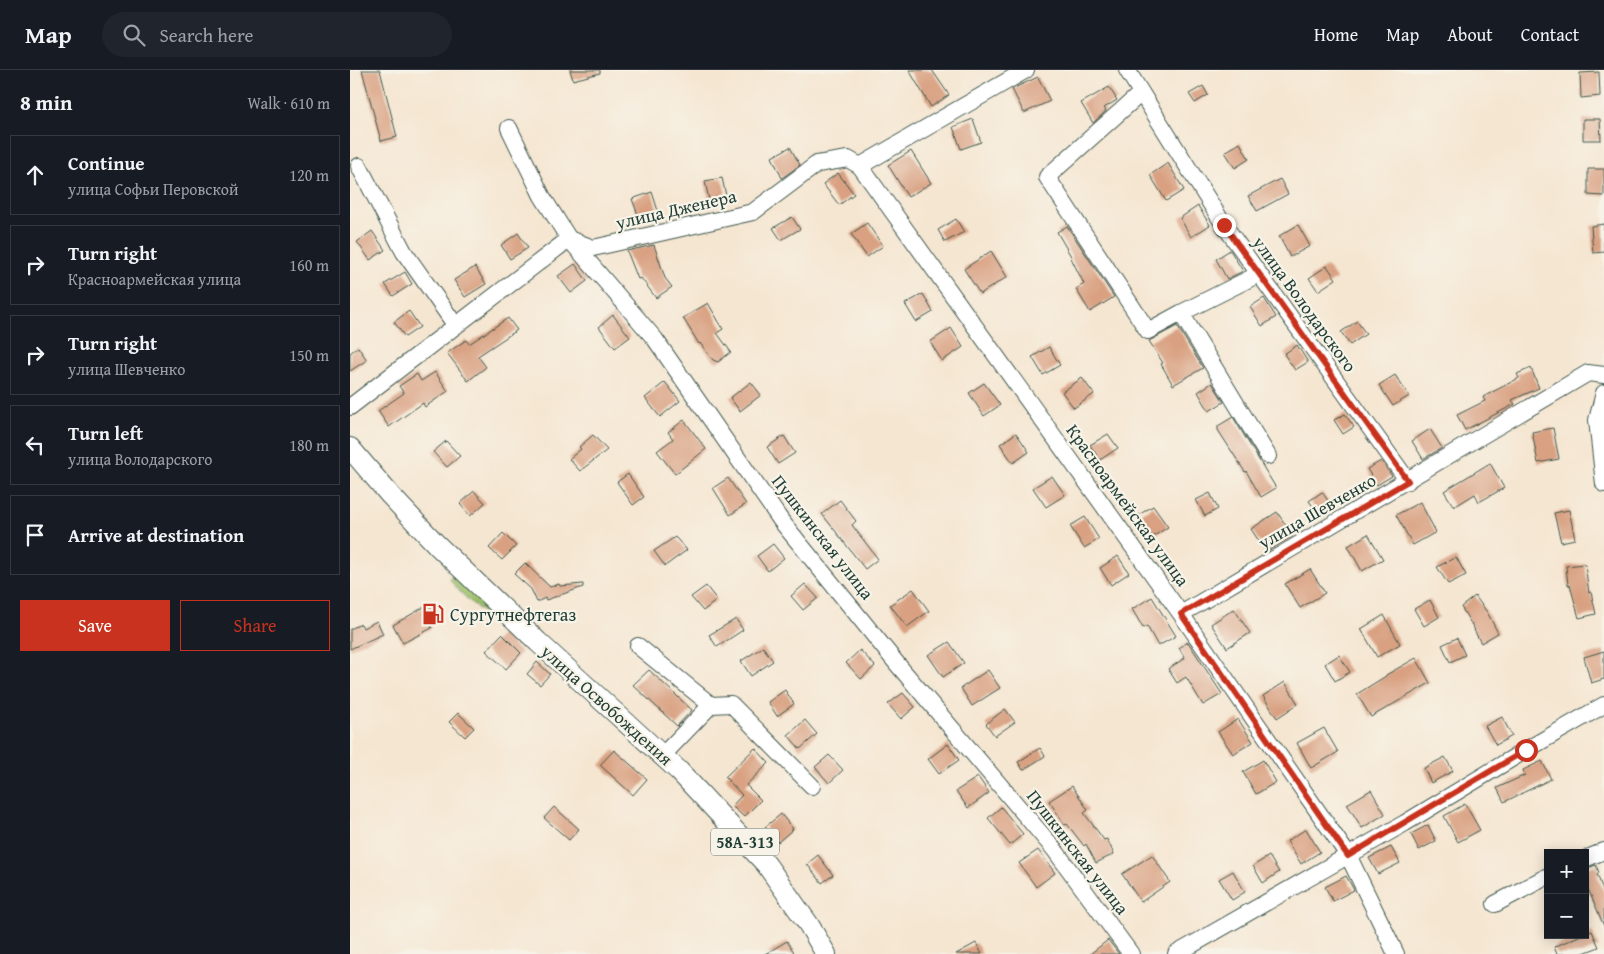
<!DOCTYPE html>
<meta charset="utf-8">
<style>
:root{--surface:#171b24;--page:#20242c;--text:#f1f3f6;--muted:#9ea1a6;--line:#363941;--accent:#c8321e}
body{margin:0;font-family:"Gentium Book Plus",serif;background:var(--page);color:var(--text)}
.controls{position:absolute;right:15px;bottom:15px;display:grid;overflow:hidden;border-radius:0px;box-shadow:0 2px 12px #0003}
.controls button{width:45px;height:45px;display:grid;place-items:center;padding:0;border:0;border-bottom:1px solid var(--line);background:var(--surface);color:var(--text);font:25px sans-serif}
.stop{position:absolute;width:15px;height:15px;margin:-11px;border:4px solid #c8321e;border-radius:50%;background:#fff}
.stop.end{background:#c8321e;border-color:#fff;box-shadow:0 1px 5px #0008}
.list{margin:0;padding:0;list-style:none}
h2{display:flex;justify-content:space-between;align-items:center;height:65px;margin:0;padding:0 20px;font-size:21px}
h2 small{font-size:16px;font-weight:400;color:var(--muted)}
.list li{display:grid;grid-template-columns:32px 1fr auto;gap:15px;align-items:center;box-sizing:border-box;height:80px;margin:0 10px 10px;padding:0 10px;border:1px solid var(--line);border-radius:0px}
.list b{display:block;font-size:19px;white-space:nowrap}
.list p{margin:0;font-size:16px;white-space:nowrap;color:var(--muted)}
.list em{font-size:16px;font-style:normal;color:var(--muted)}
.actions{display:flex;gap:10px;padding:15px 20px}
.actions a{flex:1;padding:11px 0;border:1px solid var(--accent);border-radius:0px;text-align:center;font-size:18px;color:var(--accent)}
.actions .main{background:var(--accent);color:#fff}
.icon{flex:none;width:28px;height:28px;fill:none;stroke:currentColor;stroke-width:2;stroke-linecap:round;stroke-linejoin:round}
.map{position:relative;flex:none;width:1254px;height:884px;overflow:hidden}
header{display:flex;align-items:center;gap:30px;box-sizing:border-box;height:70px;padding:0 25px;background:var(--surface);border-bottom:1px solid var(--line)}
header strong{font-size:24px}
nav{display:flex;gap:28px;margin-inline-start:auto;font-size:18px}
.search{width:350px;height:45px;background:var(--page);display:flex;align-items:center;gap:12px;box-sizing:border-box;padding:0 18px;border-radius:28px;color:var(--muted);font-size:19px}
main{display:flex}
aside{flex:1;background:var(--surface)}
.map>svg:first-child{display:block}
.green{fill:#9dc06a;stroke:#5e7e4f}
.building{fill:#d9a182}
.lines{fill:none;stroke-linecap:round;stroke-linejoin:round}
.minor-casing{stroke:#3f564c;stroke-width:18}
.major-casing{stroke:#3f564c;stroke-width:22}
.minor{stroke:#fff;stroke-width:16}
.major{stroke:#fff;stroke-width:20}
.route{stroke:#c8321e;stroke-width:6}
.labels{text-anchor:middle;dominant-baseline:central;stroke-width:4.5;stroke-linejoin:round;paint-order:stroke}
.shield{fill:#f7f3e8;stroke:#60746a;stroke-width:1}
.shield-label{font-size:16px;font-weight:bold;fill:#1f3d34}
.street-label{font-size:18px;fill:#1f3d34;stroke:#f7f3e8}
.poi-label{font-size:18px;fill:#1f3d34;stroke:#f7f3e8;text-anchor:start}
</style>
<header>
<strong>Map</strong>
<div class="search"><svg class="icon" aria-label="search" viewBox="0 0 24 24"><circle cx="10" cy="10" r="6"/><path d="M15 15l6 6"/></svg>Search here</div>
<nav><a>Home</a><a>Map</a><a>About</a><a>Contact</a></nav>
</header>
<main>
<aside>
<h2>8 min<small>Walk · 610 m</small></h2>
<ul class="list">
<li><svg class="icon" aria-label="ahead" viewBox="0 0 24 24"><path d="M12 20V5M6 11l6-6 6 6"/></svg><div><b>Continue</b><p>улица Софьи Перовской</p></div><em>120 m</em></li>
<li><svg class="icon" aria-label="right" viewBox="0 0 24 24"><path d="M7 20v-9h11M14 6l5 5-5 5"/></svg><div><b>Turn right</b><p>Красноармейская улица</p></div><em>160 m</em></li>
<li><svg class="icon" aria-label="right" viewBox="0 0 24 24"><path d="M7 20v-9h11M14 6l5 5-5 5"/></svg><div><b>Turn right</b><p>улица Шевченко</p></div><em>150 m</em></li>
<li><svg class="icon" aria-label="left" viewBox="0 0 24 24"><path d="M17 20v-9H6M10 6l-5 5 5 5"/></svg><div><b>Turn left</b><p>улица Володарского</p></div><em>180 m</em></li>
<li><svg class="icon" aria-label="arrive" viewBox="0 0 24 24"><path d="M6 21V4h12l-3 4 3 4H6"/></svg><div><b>Arrive at destination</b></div></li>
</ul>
<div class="actions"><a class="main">Save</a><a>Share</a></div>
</aside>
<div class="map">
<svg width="1254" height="884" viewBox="0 0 1254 884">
<rect width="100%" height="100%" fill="#f7f3e8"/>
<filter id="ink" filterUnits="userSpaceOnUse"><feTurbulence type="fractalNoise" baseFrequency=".02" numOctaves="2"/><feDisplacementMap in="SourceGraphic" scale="10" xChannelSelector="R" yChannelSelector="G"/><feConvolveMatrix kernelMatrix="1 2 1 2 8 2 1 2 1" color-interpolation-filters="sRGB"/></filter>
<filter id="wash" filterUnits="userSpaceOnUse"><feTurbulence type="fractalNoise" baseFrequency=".0096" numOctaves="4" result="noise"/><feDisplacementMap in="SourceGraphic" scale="20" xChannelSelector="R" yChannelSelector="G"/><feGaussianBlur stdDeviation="1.12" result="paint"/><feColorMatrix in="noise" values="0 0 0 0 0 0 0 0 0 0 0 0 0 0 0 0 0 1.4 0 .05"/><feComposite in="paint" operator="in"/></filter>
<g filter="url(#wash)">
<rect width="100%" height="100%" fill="#f5e6d1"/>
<!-- green -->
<path class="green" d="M103,503L152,546L150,551L146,552C133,543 107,522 100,509Z"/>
<g id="blocks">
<!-- building -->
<path class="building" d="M12,0H30L47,67L31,71Z
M220,0H250V3L223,10Z
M559,0H582L599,25L581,37Z
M1249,2L1250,26L1231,28L1230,3Z
M688,7L700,31L674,43L662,19Z
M853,16L858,25L845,33L839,24Z
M759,17L767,30L754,38L756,41L743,53L731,33Z
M623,49L631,72L611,79L603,57Z
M1233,49H1250L1251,70H1233Z
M890,73L899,89L885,98L875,82Z
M440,77L450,95L432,108L422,87Z
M561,81L581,113L558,127L538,95Z
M818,93L834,120L816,131L800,105Z
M1238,99H1254V126L1238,125Z
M488,103L504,124L489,135L473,114Z
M372,108L376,126L359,130L355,111Z
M930,109L938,124L907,141L898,126Z
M302,122L309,144L290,150L282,129Z
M848,136L860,155L841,167L830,148Z
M442,147L450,159L431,170L423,158Z
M606,149L614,162L595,172L588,160Z
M517,153L533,176L517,187L501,164Z
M1254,154V182L1243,183L1241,156Z
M948,155L960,176L940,187L929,166Z
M717,156L764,227L740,242L726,219L734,214L721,188H722L707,162Z
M22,161L35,180L20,190L7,172Z
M168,163L178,178L160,189L151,175Z
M304,175L315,208L322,217L306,228L291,208L288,209L277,181Z
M880,180L893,201L877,209L866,189Z
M641,181L657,207L630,224L614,199Z
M225,194L237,211L221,223L208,206Z
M977,196L986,209L968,221L959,208Z
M125,197L136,214L115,227L104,210Z
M55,202L62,214L43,226L35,214Z
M573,224L583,242L566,252L555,234Z
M914,228L926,247L912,256L900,237Z
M358,233L373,259L367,263L381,282L368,292L363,290L350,273L349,274L333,248Z
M59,241L70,257L55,267L44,252Z
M263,245L280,267L265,278L249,257Z
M158,248L167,260L128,286L136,297L118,311L97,283L116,270L119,274Z
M1007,251L1016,264L1000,275L991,262Z
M827,256L853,298L823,315L811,294L813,293L799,271Z
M601,258L613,277L592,291L580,272Z
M947,275L958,292L945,300L934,284Z
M8,277L17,290L0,301V283Z
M699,277L710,295L693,305L682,287Z
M1181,298L1189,318L1162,330L1165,334L1115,360L1107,345L1135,331L1133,327L1169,308L1167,304Z
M85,302L98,321L75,337L73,333L39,357L28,341L54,323L49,316L67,304L71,311Z
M1045,305L1059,326L1043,336L1029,315Z
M732,308L744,324L724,338L712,322Z
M315,312L330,331L310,347L295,328Z
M401,312L411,325L390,341L380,328Z
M634,313L650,335L634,346L619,323Z
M862,313L874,332L859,341L848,322Z
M995,344L1004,357L993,364L984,350Z
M883,347L926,418L911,427L896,401L895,402L868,360V356Z
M334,350L356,379L325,404L307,381L323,369L318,362Z
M1203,358L1209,389L1188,393L1182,362Z
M1080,359L1092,378L1073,389L1062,371Z
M666,363L679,382L663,393L650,374Z
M758,364L768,378L750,390L740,375Z
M243,365L257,380L230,401L219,389L231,379L229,377Z
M434,366L445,383L428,394L417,377Z
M96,371L110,386L97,397L83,382Z
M1031,391L1042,406L1027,415L1017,399Z
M1140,393L1154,418L1129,432L1125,424L1104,437L1094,421Z
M278,404L294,427L283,435L267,412Z
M702,406L715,425L696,437L683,418Z
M378,408L396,434L380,445L363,418Z
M124,421L135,433L120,446L110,434Z
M972,422L983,438L971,447L959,431Z
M860,423L868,439L855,446L846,430Z
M490,430L506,451L502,455L528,489L515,499L472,444Z
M1070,432L1086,462L1063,475L1046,445Z
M803,436L818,457L801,468L787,446Z
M1219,440L1225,469L1211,472L1204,443Z
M927,442L943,466L916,482L901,459Z
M735,447L749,469L734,478L720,456Z
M153,463L166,476L152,490L139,478Z
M1018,464L1033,489L1012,501L998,476Z
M325,467L337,480L315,496L304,481Z
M423,474L434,488L418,501L407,486Z
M768,486L779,503L761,515L750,498Z
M1106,487L1116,505L1098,514L1087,497Z
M175,493L200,517L209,514L210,516L233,514V517L196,530L195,528L187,532L181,519L164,504Z
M1235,494L1239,523L1241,522L1246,544L1229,548L1220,515H1218L1216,496Z
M960,499L975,523L950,538L935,514Z
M455,514L468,528L453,540L441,526Z
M356,516L367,530L353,541L341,527Z
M563,519L579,541L557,557L540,535Z
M1125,526L1137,542L1148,563L1131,573L1124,560H1125L1111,537Z
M802,527L826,566L808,576L797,556L793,558L782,539Z
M1080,530L1089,547L1074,556L1064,539Z
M81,533L90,549L80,554L82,558L53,573L43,555Z
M884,539L900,563L877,578L861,554Z
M1034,545L1050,574L1027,587L1011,559Z
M386,549L393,560L367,577L359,565Z
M27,551L33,564L0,579V559L11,554L13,558Z
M152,564L171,583L156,599L136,581Z
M1107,568L1115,585L1100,592L1092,575Z
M599,572L614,593L593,607L578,585Z
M838,572L872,624L853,635L836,607L827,613L818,599L835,588L829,578Z
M413,577L423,591L401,606L391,591Z
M510,580L525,596L511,609L496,593Z
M1254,581V609L1241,613L1234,587Z
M989,585L1000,602L985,611L975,594Z
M1066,588L1080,613L1021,647L1007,624L1036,606V605Z
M187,592L200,604L190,615L177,604Z
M299,600L342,640L327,656L283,615Z
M638,600L650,618L622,636L611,618Z
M935,612L948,634L927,648L913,626Z
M435,620L444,634L427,646L418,632Z
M553,623L565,637L551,649L538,634Z
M655,639L665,652L645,666L636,654Z
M108,643L124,658L115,667L99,652Z
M1152,647L1162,666L1146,675L1135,656Z
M888,649L903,672L883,684L868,662Z
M455,650L467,664L450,679L438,665Z
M974,658L988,682L961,698L947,673Z
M598,674L609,690L589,704L578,689Z
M405,678L419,693L396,715L411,730L394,747L382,736L392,725L375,707Z
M690,678L695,686L673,700L668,692Z
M264,680L297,709L283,725L250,695Z
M479,685L493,700L479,713L465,697Z
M1095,687L1103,701L1081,713L1074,698Z
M913,690L926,712L906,724L893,702Z
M1192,691L1201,709L1154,732L1147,718L1175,705L1173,700Z
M628,707L639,723L618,738L606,721Z
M722,716L738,740L734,743L754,770L757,769L764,784L746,793L736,774L734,776L717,754L715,755L699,731Z
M1021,720L1035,744L1012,758L997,734Z
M1115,734L1130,760L1108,772L1094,746Z
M204,737L229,759L219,770L194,748Z
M651,737L673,764L660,775L638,748Z
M431,744L443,759L428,772L415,757Z
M1078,755L1086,771L1069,780L1061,764Z
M956,759L970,782L951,794L937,771Z
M1041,777L1050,793L1028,804L1019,788Z
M688,780L705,803L686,817L669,793Z
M468,785L483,805L472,813L457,794Z
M802,785L820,812L791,832L772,804Z
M919,786L929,802L913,813L903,796Z
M1246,795L1249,803L1247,804L1254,823V856L1235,812V799Z
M883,801L895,822L882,830L869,809Z
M996,806L1004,820L983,831L975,817Z
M1242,861L1249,877L1231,884H1207L1204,877L1231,865H1235V864Z
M758,870L769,884H740Z
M437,871L445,884H415Z
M626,873L632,884H606Z"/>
</g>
</g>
<g filter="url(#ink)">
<use href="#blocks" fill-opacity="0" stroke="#3f564c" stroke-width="1"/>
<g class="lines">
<!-- minor casing -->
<g class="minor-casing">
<path id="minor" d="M777,0L874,155L1058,411
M791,23L697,107L798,261L831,243L918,386
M159,58L192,126L219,169L305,269L432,452L548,595L704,779L781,884
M9,96L54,182L106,256
M510,96L831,544L998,785L1046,884
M831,243L909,204
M1254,323L1247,350L1254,414
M0,337L219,169L243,178L403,142L467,94L498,89L510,96L676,0
M831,544L1238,303L1254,305
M288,576L361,635
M312,686L361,635L381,634L462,716
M1235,789L1254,781
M1145,834L1198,806
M826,884L1055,753L1176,680L1254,635"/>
</g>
<!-- major casing -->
<g class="major-casing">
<path id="major" d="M0,378L40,425L87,475L188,572L329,701L416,794L459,855L476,884"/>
</g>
<!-- minor -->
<use href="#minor" class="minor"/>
<!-- major -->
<use href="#major" class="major"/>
</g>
</g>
<g class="lines" filter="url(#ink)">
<!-- route -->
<path class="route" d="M874,155L1058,411L831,544L998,786L1176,680"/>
</g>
<!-- icons -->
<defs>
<g id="fuel-bare" transform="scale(1.725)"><path d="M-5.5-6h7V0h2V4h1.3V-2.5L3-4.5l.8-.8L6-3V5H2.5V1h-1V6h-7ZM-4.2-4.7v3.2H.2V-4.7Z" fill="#c8321e" stroke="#f7f3e8" stroke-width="2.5" paint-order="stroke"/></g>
</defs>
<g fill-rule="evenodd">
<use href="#fuel-bare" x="83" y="544"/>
</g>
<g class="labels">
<!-- shield labels -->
<rect class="shield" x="361" y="758.5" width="68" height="27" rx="4"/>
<g class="shield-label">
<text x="395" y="772">58А-313</text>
</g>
<!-- street labels -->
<g class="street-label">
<text transform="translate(326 139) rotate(-13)">улица Дженера</text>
<text transform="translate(955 234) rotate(54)">улица Володарского</text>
<text transform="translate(778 435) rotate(54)">Красноармейская улица</text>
<text transform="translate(967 441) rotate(-30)">улица Шевченко</text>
<text transform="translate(473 467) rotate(52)">Пушкинская улица</text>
<text transform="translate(257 635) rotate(42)">улица Освобождения</text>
<text transform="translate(728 782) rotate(52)">Пушкинская улица</text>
</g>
<!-- poi labels -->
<g class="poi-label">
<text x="100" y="544">Сургутнефтегаз</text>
</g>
</g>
</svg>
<div class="controls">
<button>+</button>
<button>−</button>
</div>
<div class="stop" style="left:1176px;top:680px"></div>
<div class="stop end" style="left:874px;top:155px"></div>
</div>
</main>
